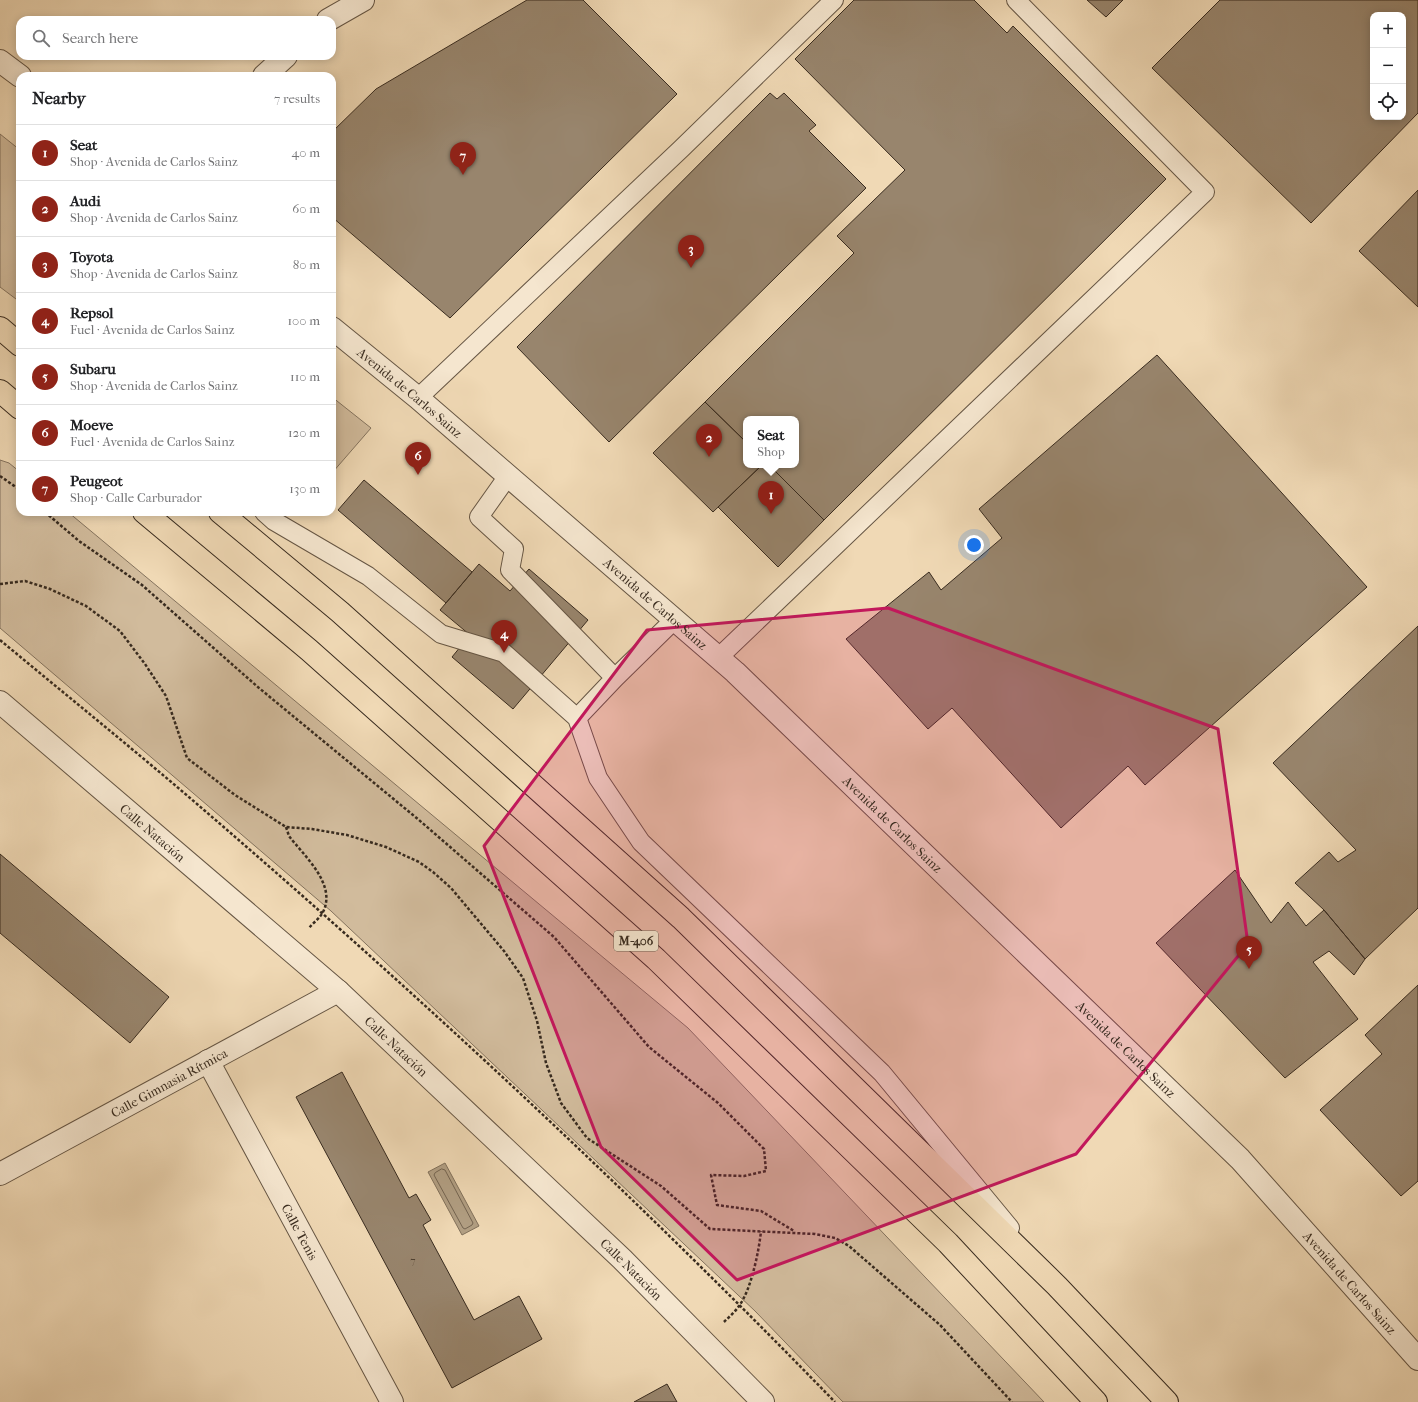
<!DOCTYPE html>
<meta charset="utf-8">
<style>
:root{--surface:#fff;--page:#f6f6f6;--text:#202124;--muted:#757577;--line:#e0e0e0;--accent:#8f2418}
body{margin:0;font-family:"IM FELL French Canon",serif;background:var(--page);color:var(--text)}
.controls{position:absolute;right:12px;top:12px;display:grid;overflow:hidden;border-radius:8px;box-shadow:0 2px 10px #0003}
.controls button{width:36px;height:36px;display:grid;place-items:center;padding:0;border:0;border-bottom:1px solid var(--line);background:var(--surface);color:var(--text);font:20px sans-serif}
.you{position:absolute;left:974px;top:545px;width:14px;height:14px;margin:-10px;border:3px solid #fff;border-radius:50%;background:#1a73e8;box-shadow:0 0 0 6px #1a73e833}
.badge{display:grid;place-items:center;width:26px;height:26px;border-radius:50%;background:var(--accent);color:#fff;font-size:13px;font-weight:700}
.pin{position:absolute;translate:-50% -33px;filter:drop-shadow(0 1px 2px #0008)}
.pin::after{content:'';position:absolute;top:21px;width:14px;height:12px;background:inherit;clip-path:polygon(0 0,100% 0,50% 100%)}
.popup{position:absolute;left:743px;top:416px;width:56px;height:52px;box-sizing:border-box;display:grid;place-content:center;border-radius:8px;background:var(--surface);filter:drop-shadow(0 1px 3px #0005);font-size:13px;white-space:nowrap;color:var(--muted)}
.popup b{font-size:15px;color:var(--text)}
.popup::after{content:'';position:absolute;left:50%;top:100%;margin-left:-8px;border:8px solid transparent;border-top-color:var(--surface)}
.list{margin:0;padding:0;list-style:none}
h2{display:flex;justify-content:space-between;align-items:center;height:52px;margin:0;padding:0 16px;font-size:17px}
h2 small{font-size:13px;font-weight:400;color:var(--muted)}
.list li{display:grid;grid-template-columns:26px 1fr auto;gap:12px;align-items:center;box-sizing:border-box;height:56px;padding:0 16px;border-top:1px solid var(--line)}
.list b{display:block;font-size:15px;white-space:nowrap}
.list p{margin:0;font-size:13px;white-space:nowrap;color:var(--muted)}
.list em{font-size:13px;font-style:normal;color:var(--muted)}
.icon{flex:none;width:22px;height:22px;fill:none;stroke:currentColor;stroke-width:2;stroke-linecap:round;stroke-linejoin:round}
.map{position:relative;flex:none;width:1418px;height:1402px;overflow:hidden}
.search{position:absolute;background:var(--surface);box-shadow:0 2px 10px #0003;left:16px;top:16px;width:320px;height:44px;display:flex;align-items:center;gap:10px;box-sizing:border-box;padding:0 14px;border-radius:12px;color:var(--muted);font-size:15px}
.panel{position:absolute;background:var(--surface);box-shadow:0 2px 10px #0003;left:16px;top:72px;width:320px;height:444px;border-radius:12px}
.map>svg:first-child{display:block}
.green{fill:#d1bb9c;stroke:#84735e}
.water{fill:#b19e82;stroke:#81705a}
.lines{fill:none;stroke-linecap:round;stroke-linejoin:round}
.shore{stroke:#746450;stroke-width:1}
.building{fill:#98856d;stroke:#382b1f;fill-rule:evenodd}
.service-casing{stroke:#665644;stroke-width:20}
.minor-casing{stroke:#665644;stroke-width:24}
.trunk-casing{stroke:#382b1f;stroke-width:24}
.path{stroke:#382b1f;stroke-width:2.5;stroke-dasharray:3 2;stroke-linecap:butt}
.service{stroke:#f5e6cf;stroke-width:18}
.minor{stroke:#f5e6cf;stroke-width:22}
.trunk{stroke:#f0d9b5;stroke-width:22}
.marked{fill:#c2185b;fill-opacity:0.2;stroke:#c2185b;stroke-width:3;stroke-linejoin:round}
.labels{text-anchor:middle;dominant-baseline:central;stroke-width:3.5;stroke-linejoin:round;paint-order:stroke}
.number-label{font-size:11px;fill:#504232}
.shield{fill:#f5e6cf;stroke:#716354;stroke-width:1}
.shield-label{font-size:12px;font-weight:bold;fill:#382b1f}
.street-label{font-size:13px;fill:#382b1f;stroke:#f5e6cf}
</style>
<div class="map">
<svg width="1418" height="1402" viewBox="0 0 1418 1402">
<rect width="100%" height="100%" fill="#f0d9b5"/>
<filter id="stains"><feTurbulence type="fractalNoise" baseFrequency=".005" numOctaves="4"/><feColorMatrix values="0 0 0 0 .2 0 0 0 0 .09 0 0 0 0 .02 0 0 0 .5 -.17"/></filter>
<radialGradient id="worn" r=".72"><stop offset=".6" stop-color="#630" stop-opacity="0"/><stop offset="1" stop-color="#630" stop-opacity=".3"/></radialGradient>
<!-- green -->
<path class="green" d="M0,134L20,150V302L0,287Z
M332,397L371,428L332,473Z
M0,460L9,463L20,472V512H68L688,1028L1044,1402H843L755,1311L331,911L0,628Z"/>
<!-- water -->
<path class="water" d="M445,1163L479,1226L462,1235L428,1172Z"/>
<g class="lines">
<!-- shore -->
<path class="shore" d="M442,1169L445,1170L473,1223L472,1225L465,1229L463,1228L434,1175L435,1173Z"/>
</g>
<!-- building -->
<path class="building" d="M527,0H583L677,94L450,318L332,217V132L376,89Z
M854,0H974L1007,33L1013,26L1166,179L824,520L769,465H796V419H746V442L705,402L854,253L837,236L905,170L795,59Z
M1087,0H1123L1106,17Z
M1220,0H1418V113L1311,223L1152,68ZM1373,15H1403V117H1373Z
M770,93L777,99L784,93L816,125L809,131L866,188L609,442L517,347Z
M1418,190V307L1359,251Z
M1157,355L1367,587L1145,785L1128,766L1061,828L952,708L928,729L846,639L929,572L941,590L1002,538L979,509Z
M705,402L746,442V465H762L713,512L653,453Z
M762,465H769L824,520L778,567L718,507Z
M364,480L472,572L446,603L338,510Z
M479,564L510,591L529,569L588,620L513,709L452,657L470,635L440,610Z
M1418,626V908L1365,959L1324,910L1295,883L1329,852L1338,862L1356,850L1273,763Z
M0,854L169,997L130,1043L0,933Z
M1235,870L1271,923L1288,902L1306,926L1324,910L1365,959L1354,975L1329,951L1313,962L1358,1019L1285,1078L1156,943Z
M1418,985V1181L1401,1196L1320,1110L1382,1054L1365,1035Z
M342,1072L409,1198L416,1194L431,1220L423,1225L474,1320L519,1296L542,1339L452,1388L296,1097Z
M667,1384L677,1402H634Z"/>
<g class="lines">
<!-- service casing -->
<g class="service-casing">
<path id="service" d="M418,398L681,149L834,0
M508,476L479,517L514,549L510,570L615,678L674,620
M264,512L274,521L368,576L441,634L504,653L577,718L598,778L641,842L882,1073L1010,1228
M718,658L1205,192L1016,0
M577,718L615,678"/>
</g>
<!-- minor casing -->
<g class="minor-casing">
<g id="minor">
<path d="M328,20L363,0"/>
<path d="M0,61L20,76"/>
<path d="M264,76L286,56"/>
<path id="s1" d="M332,328L418,398L735,672L1240,1159L1418,1359"/>
<path id="s2" d="M0,702L338,991L622,1259L763,1402"/>
<path id="s3" d="M208,1061L392,1402"/>
<path id="s4" d="M0,1174L338,991"/>
</g>
</g>
<!-- trunk casing -->
<g class="trunk-casing">
<path id="trunk" d="M0,328L20,345
M0,391L20,408
M144,512L309,650L656,959L948,1243L1096,1402
M220,512L340,612L681,918L1057,1286L1167,1402"/>
</g>
<!-- path -->
<path class="path" d="M0,476L20,490
M45,512L79,541L142,585L259,688L419,820L554,937L649,1047L718,1103L764,1149L766,1171L744,1176L711,1175L717,1205L761,1211L794,1231
M0,584L25,581L50,589L86,606L120,631L145,664L166,696L187,758L235,795L286,827L312,829L347,835L386,847L419,862L433,872L451,888L504,951L523,978L537,1021L546,1063L561,1103L587,1138L661,1186L710,1229L815,1234L835,1238L849,1246L940,1325L1012,1402
M0,640C66,695 132,748 197,804C418,994 632,1193 835,1402
M286,827L289,836C304,856 337,884 323,912C320,918 313,923 309,928
M724,1322C729,1317 735,1312 739,1306C751,1290 759,1251 761,1231"/>
<!-- service -->
<use href="#service" class="service"/>
<!-- minor -->
<use href="#minor" class="minor"/>
<!-- trunk -->
<use href="#trunk" class="trunk"/>
</g>
<!-- marked area -->
<path class="marked" d="M888,608L1218,729L1248,944L1076,1154L737,1280L601,1147L484,846L647,630Z"/>
<g class="labels">
<!-- number labels -->
<g class="number-label">
<text x="413" y="1260">7</text>
</g>
<!-- shield labels -->
<rect class="shield" x="614" y="931" width="44" height="20" rx="3"/>
<g class="shield-label">
<text x="636" y="941">M-406</text>
</g>
<!-- street labels -->
<g class="street-label">
<text stroke="none"><textPath href="#s1" startOffset="101">Avenida de Carlos Sainz</textPath></text>
<text stroke="none"><textPath href="#s1" startOffset="425">Avenida de Carlos Sainz</textPath></text>
<text stroke="none"><textPath href="#s1" startOffset="749">Avenida de Carlos Sainz</textPath></text>
<text stroke="none"><textPath href="#s2" startOffset="201">Calle Natación</textPath></text>
<text stroke="none"><textPath href="#s2" startOffset="525">Calle Natación</textPath></text>
<text stroke="none"><textPath href="#s1" startOffset="1073">Avenida de Carlos Sainz</textPath></text>
<text stroke="none"><textPath href="#s4" startOffset="192">Calle Gimnasia Rítmica</textPath></text>
<text stroke="none"><textPath href="#s3" startOffset="194">Calle Tenis</textPath></text>
<text stroke="none"><textPath href="#s2" startOffset="849">Calle Natación</textPath></text>
<text stroke="none"><textPath href="#s1" startOffset="1397">Avenida de Carlos Sainz</textPath></text>
</g>
</g>
<rect width="100%" height="100%" filter="url(#stains)"/>
<rect width="100%" height="100%" fill="url(#worn)"/>
</svg>
<div class="controls">
<button>+</button>
<button>−</button>
<button><svg class="icon" aria-label="locate" viewBox="0 0 24 24"><circle cx="12" cy="12" r="6"/><path d="M12 2v4M12 18v4M2 12h4M18 12h4"/></svg></button>
</div>
<div class="you"></div>
<div class="pin badge" style="left:771px;top:514px">1</div>
<div class="popup"><b>Seat</b>Shop</div>
<div class="pin badge" style="left:709px;top:457px">2</div>
<div class="pin badge" style="left:691px;top:268px">3</div>
<div class="pin badge" style="left:504px;top:653px">4</div>
<div class="pin badge" style="left:1249px;top:969px">5</div>
<div class="pin badge" style="left:418px;top:475px">6</div>
<div class="pin badge" style="left:463px;top:175px">7</div>
<div class="search"><svg class="icon" aria-label="search" viewBox="0 0 24 24"><circle cx="10" cy="10" r="6"/><path d="M15 15l6 6"/></svg>Search here</div>
<section class="panel">
<h2>Nearby<small>7 results</small></h2>
<ul class="list">
<li><span class="badge">1</span><div><b>Seat</b><p>Shop · Avenida de Carlos Sainz</p></div><em>40 m</em></li>
<li><span class="badge">2</span><div><b>Audi</b><p>Shop · Avenida de Carlos Sainz</p></div><em>60 m</em></li>
<li><span class="badge">3</span><div><b>Toyota</b><p>Shop · Avenida de Carlos Sainz</p></div><em>80 m</em></li>
<li><span class="badge">4</span><div><b>Repsol</b><p>Fuel · Avenida de Carlos Sainz</p></div><em>100 m</em></li>
<li><span class="badge">5</span><div><b>Subaru</b><p>Shop · Avenida de Carlos Sainz</p></div><em>110 m</em></li>
<li><span class="badge">6</span><div><b>Moeve</b><p>Fuel · Avenida de Carlos Sainz</p></div><em>120 m</em></li>
<li><span class="badge">7</span><div><b>Peugeot</b><p>Shop · Calle Carburador</p></div><em>130 m</em></li>
</ul>
</section>
</div>
